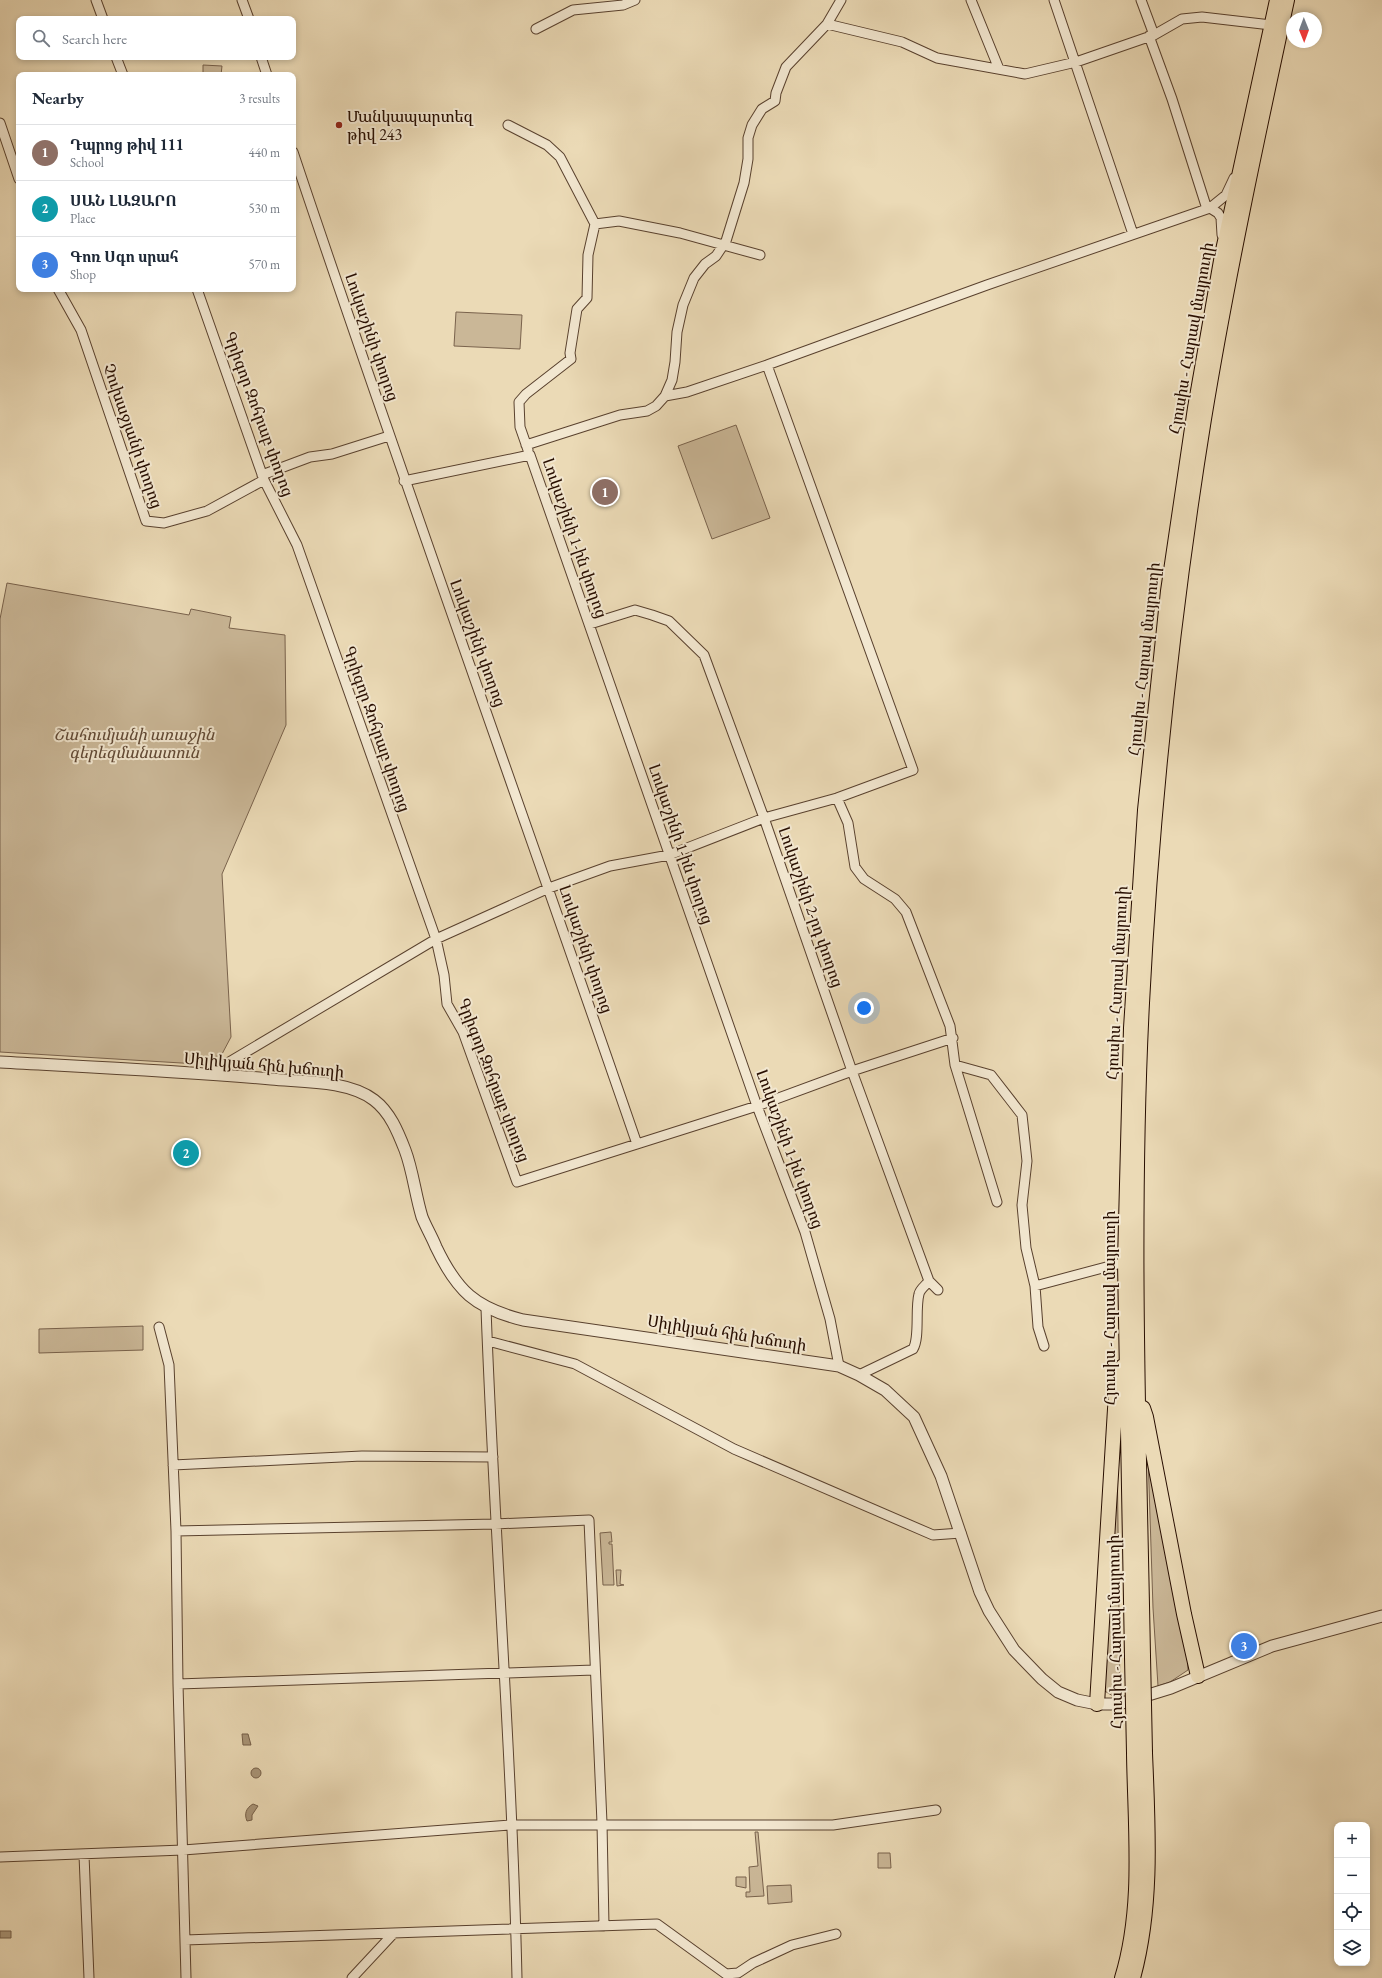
<!DOCTYPE html>
<meta charset="utf-8">
<style>
:root{--surface:#fff;--page:#f2f2f3;--text:#1f2937;--muted:#747a83;--line:#e0e1e3;--accent:#8f2418}
body{margin:0;font-family:"EB Garamond","Noto Serif Armenian",serif;background:var(--page);color:var(--text)}
.controls{position:absolute;right:12px;bottom:12px;display:grid;overflow:hidden;border-radius:8px;box-shadow:0 2px 6px #0003}
.controls button{width:36px;height:36px;display:grid;place-items:center;padding:0;border:0;border-bottom:1px solid var(--line);background:var(--surface);color:var(--text);font:20px sans-serif}
.compass{position:absolute;left:1286px;top:12px;width:36px;height:36px;border-radius:50%;background:var(--surface);box-shadow:0 2px 6px #0003;rotate:179deg}
.you{position:absolute;left:864px;top:1008px;width:14px;height:14px;margin:-10px;border:3px solid #fff;border-radius:50%;background:#1a73e8;box-shadow:0 0 0 6px #1a73e833}
.badge{display:grid;place-items:center;width:26px;height:26px;border-radius:50%;background:var(--accent);color:#fff;font-size:13px;font-weight:700}
.pin{position:absolute;translate:-50% -50%;border:2px solid #fff;box-shadow:0 1px 4px #0006}
.list{margin:0;padding:0;list-style:none}
h2{display:flex;justify-content:space-between;align-items:center;height:52px;margin:0;padding:0 16px;font-size:17px}
h2 small{font-size:13px;font-weight:400;color:var(--muted)}
.list li{display:grid;grid-template-columns:26px 1fr auto;gap:12px;align-items:center;box-sizing:border-box;height:56px;padding:0 16px;border-top:1px solid var(--line)}
.list b{display:block;font-size:15px;white-space:nowrap}
.list p{margin:0;font-size:13px;white-space:nowrap;color:var(--muted)}
.list em{font-size:13px;font-style:normal;color:var(--muted)}
.icon{flex:none;width:22px;height:22px;fill:none;stroke:currentColor;stroke-width:2;stroke-linecap:round;stroke-linejoin:round}
.map{position:relative;flex:none;width:1382px;height:1978px;overflow:hidden}
.search{position:absolute;background:var(--surface);box-shadow:0 2px 6px #0003;left:16px;top:16px;width:280px;height:44px;display:flex;align-items:center;gap:10px;box-sizing:border-box;padding:0 14px;border-radius:8px;color:var(--muted);font-size:15px}
.panel{position:absolute;background:var(--surface);box-shadow:0 2px 6px #0003;left:16px;top:72px;width:280px;height:220px;border-radius:8px}
.map>svg:first-child{display:block}
.green{fill:#cab797;stroke:#79624c}
.water{fill:#a99578;stroke:#755f48}
.lines{fill:none;stroke-linecap:round;stroke-linejoin:round}
.minor-casing{stroke:#59412e;stroke-width:11}
.tertiary-casing{stroke:#59412e;stroke-width:13}
.trunk-casing{stroke:#280e00;stroke-width:16}
.minor{stroke:#f2e7d0;stroke-width:9}
.tertiary{stroke:#f2e7d0;stroke-width:11}
.trunk{stroke:#ebdab6;stroke-width:14}
.trunk-bridge-casing{stroke:#280e00;stroke-width:16;stroke-linecap:butt}
.trunk-bridge{stroke:#ebdab6;stroke-width:14}
.poi-dot{fill:#8f2418;stroke:#f2e7d0;stroke-width:1.5}
.labels{text-anchor:middle;dominant-baseline:central;stroke-width:4;stroke-linejoin:round;paint-order:stroke}
.poi-label{font-size:16px;fill:#280e00;stroke:#f2e7d0;text-anchor:start}
.street-label{font-size:16px;fill:#280e00;stroke:#f2e7d0}
.park-label{font-size:16px;font-style:italic;fill:#614935;stroke:#f2e7d0}
</style>
<div class="map">
<svg width="1382" height="1978" viewBox="0 0 1382 1978">
<rect width="100%" height="100%" fill="#ebdab6"/>
<filter id="stains"><feTurbulence type="fractalNoise" baseFrequency=".005" numOctaves="4"/><feColorMatrix values="0 0 0 0 .2 0 0 0 0 .09 0 0 0 0 .02 0 0 0 .5 -.17"/></filter>
<radialGradient id="worn" r=".72"><stop offset=".6" stop-color="#630" stop-opacity="0"/><stop offset="1" stop-color="#630" stop-opacity=".3"/></radialGradient>
<!-- green -->
<path class="green" d="M203,65L222,66L221,75H203Z
M456,312L522,315L520,349L454,346Z
M736,425L770,518L712,539L678,446Z
M7,583L189,615L191,609L231,617L229,628L285,635L286,725L222,874L231,1037L222,1054L198,1064L0,1052V619Z
M143,1326V1350L39,1353V1329Z
M1117,1443L1120,1695L1113,1696L1103,1690Z
M1148,1455L1187,1652L1188,1670L1170,1682L1158,1686L1153,1608Z
M611,1532L612,1542H609V1544H612L614,1585H603L600,1533Z
M616,1570H621L620,1584L624,1585L617,1586Z
M755,1832H758L764,1896L746,1897V1892H750L749,1867L758,1866Z
M878,1853H890L891,1868H878Z
M736,1877H746V1888L736,1886Z
M791,1885L792,1902L768,1904L767,1886Z"/>
<!-- water -->
<path class="water" d="M242,1734H248L251,1745H243Z
M251 1773a5 5 0 1 1 10 0a5 5 0 1 1-10 0Z
M253,1804L258,1806L252,1815V1820L247,1821C244,1814 246,1808 253,1804Z
M0,1931H11V1938H0Z"/>
<g class="lines">
<!-- minor casing -->
<g class="minor-casing">
<path id="minor" d="M96,0L103,19
M242,0L249,19
M971,0L999,69
M1054,0L1133,234
M827,24L902,42L937,58L1025,74L1076,62L1154,35L1141,0
M536,29L573,10L623,5L635,0
M1154,35L1182,19L1202,17L1271,25
M1149,36L1172,99L1207,209
M116,57L123,75
M261,57L267,75
M0,123L19,179
M508,125L547,145L560,157L595,224L588,255L587,298L577,309L570,353L571,359L526,394L519,402L520,427L528,450
M293,152C404,484 523,813 637,1144
M1210,208L1218,213L1221,218L1222,235
M595,224L619,221L680,233L760,255
M58,289L81,330L146,521L164,523L207,511L264,480
M197,289L264,480L297,545L436,939L444,975L447,1004L463,1032L517,1182L757,1106L852,1071L953,1038
M665,396L687,392L767,365L987,285L1210,208L1226,195L1234,178
M526,445L620,415L647,411L656,406L665,396L672,380L675,362L677,332L683,305L694,278L705,264L716,256L726,241L744,183L748,159V138L752,125L762,109L775,101L776,93L786,67L827,24L841,0
M262,475L310,457L332,454L389,436
M404,481L530,455L757,1106L805,1232L830,1319L839,1366
M590,624L635,610L652,615L669,621L704,655L764,818L852,1071L929,1281L938,1290
M837,798L848,823L855,867L864,879L895,899L906,912L950,1026L955,1065L997,1202
M955,1065L991,1075L1022,1115L1027,1161L1022,1205L1026,1248L1035,1286L1038,1327L1044,1346
M209,1074L436,939L549,888L610,866L669,855L764,818L837,798L913,770L767,365
M1035,1286L1125,1262
M486,1308C494,1531 512,1754 517,1978
M159,1327L169,1365L176,1531L178,1684L186,1978
M488,1341L575,1364L734,1449L933,1535L961,1533
M859,1375L913,1349C920,1338 915,1309 919,1294C920,1289 926,1285 929,1281
M173,1465L362,1456L493,1457
M176,1531L495,1524L589,1520L602,1823L604,1926
M178,1684L594,1670
M84,1855L89,1978
M0,1857L183,1850L511,1825H833L936,1810
M185,1940L657,1924L726,1974L738,1973L753,1963L792,1945L836,1934
M352,1978L393,1934"/>
</g>
<!-- tertiary casing -->
<g class="tertiary-casing">
<path id="tertiary" d="M0,1062C90,1067 181,1071 271,1079C301,1082 348,1080 374,1100C390,1112 398,1132 405,1150C413,1171 415,1194 422,1217C426,1227 432,1237 436,1247C457,1291 475,1308 523,1320L839,1366L859,1375L885,1390L914,1417L941,1476L980,1592L989,1611L1014,1650L1042,1679L1058,1692L1077,1700L1097,1704H1119L1171,1688L1272,1646L1382,1616"/>
</g>
<!-- trunk casing -->
<g class="trunk-casing">
<path id="trunk" d="M1143,1408L1146,1417L1184,1614L1198,1676
M1143,1656C1139,1438 1131,1220 1142,1003C1152,807 1173,612 1204,419C1227,279 1257,139 1287,0
M1132,1657L1125,1262L1131,1028L1145,810L1168,591L1195,408L1222,255L1277,0
M1097,1704L1115,1409L1117,1383L1123,1366
M1122,1978C1144,1906 1135,1828 1134,1753
M1133,1978C1153,1905 1148,1828 1145,1753"/>
</g>
<!-- minor -->
<use href="#minor" class="minor"/>
<!-- tertiary -->
<use href="#tertiary" class="tertiary"/>
<!-- trunk -->
<use href="#trunk" class="trunk"/>
<!-- trunk-bridge casing -->
<g class="trunk-bridge-casing">
<path id="trunk-bridge" d="M1143,1656L1145,1753
M1132,1657L1134,1753"/>
</g>
<!-- trunk-bridge -->
<use href="#trunk-bridge" class="trunk-bridge"/>
</g>
<!-- markers -->
<circle class="poi-dot" cx="339" cy="125" r="4"/>
<g class="labels">
<!-- poi labels -->
<g class="poi-label">
<text x="347" y="116">Մանկապարտեզ<tspan x="347" dy="18">թիվ 243</tspan></text>
</g>
<!-- street labels -->
<g class="street-label">
<text transform="translate(372 337) rotate(71)">Լուկաշինի փողոց</text>
<text transform="translate(1191 338) rotate(-80)">Հյուսիս - Հարավ մայրուղի</text>
<text transform="translate(259 414) rotate(70)">Գրիգոր Զոհրաբ փողոց</text>
<text transform="translate(133 436) rotate(71)">Չուխաջյանի փողոց</text>
<text transform="translate(575 538) rotate(71)">Լուկաշինի 1-ին փողոց</text>
<text transform="translate(478 643) rotate(70)">Լուկաշինի փողոց</text>
<text transform="translate(1144 659) rotate(-84)">Հյուսիս - Հարավ մայրուղի</text>
<text transform="translate(377 729) rotate(71)">Գրիգոր Զոհրաբ փողոց</text>
<text transform="translate(681 844) rotate(71)">Լուկաշինի 1-ին փողոց</text>
<text transform="translate(811 907) rotate(71)">Լուկաշինի 2-րդ փողոց</text>
<text transform="translate(586 949) rotate(71)">Լուկաշինի փողոց</text>
<text transform="translate(1117 983) rotate(-87)">Հյուսիս - Հարավ մայրուղի</text>
<text transform="translate(264 1065) rotate(5)">Սիլիկյան հին խճուղի</text>
<text transform="translate(494 1080) rotate(69)">Գրիգոր Զոհրաբ փողոց</text>
<text transform="translate(790 1149) rotate(70)">Լուկաշինի 1-ին փողոց</text>
<text transform="translate(1109 1308) rotate(-90)">Հյուսիս - Հարավ մայրուղի</text>
<text transform="translate(727 1333) rotate(9)">Սիլիկյան հին խճուղի</text>
<text transform="translate(1115 1632) rotate(-91)">Հյուսիս - Հարավ մայրուղի</text>
</g>
<!-- park labels -->
<g class="park-label">
<text x="134" y="734">Շահումյանի առաջին<tspan x="134" dy="18">գերեզմանատուն</tspan></text>
</g>
</g>
<rect width="100%" height="100%" filter="url(#stains)"/>
<rect width="100%" height="100%" fill="url(#worn)"/>
</svg>
<div class="controls">
<button>+</button>
<button>−</button>
<button><svg class="icon" aria-label="locate" viewBox="0 0 24 24"><circle cx="12" cy="12" r="6"/><path d="M12 2v4M12 18v4M2 12h4M18 12h4"/></svg></button>
<button><svg class="icon" aria-label="layers" viewBox="0 0 24 24"><path d="M12 4l9 5-9 5-9-5zM3 14l9 5 9-5"/></svg></button>
</div>
<svg class="compass" viewBox="-18 -18 36 36"><path d="M0-13l5 13h-10z" fill="#e53935"/><path d="M0 13l5-13h-10z" fill="#747a83"/></svg>
<div class="you"></div>
<div class="pin badge" style="left:605px;top:492px;background:#8d6e63">1</div>
<div class="pin badge" style="left:186px;top:1153px;background:#0f9aa8">2</div>
<div class="pin badge" style="left:1244px;top:1646px;background:#3f7fe0">3</div>
<div class="search"><svg class="icon" aria-label="search" viewBox="0 0 24 24"><circle cx="10" cy="10" r="6"/><path d="M15 15l6 6"/></svg>Search here</div>
<section class="panel">
<h2>Nearby<small>3 results</small></h2>
<ul class="list">
<li><span class="badge" style="background:#8d6e63">1</span><div><b>Դպրոց թիվ 111</b><p>School</p></div><em>440 m</em></li>
<li><span class="badge" style="background:#0f9aa8">2</span><div><b>ՍԱՆ ԼԱԶԱՐՈ</b><p>Place</p></div><em>530 m</em></li>
<li><span class="badge" style="background:#3f7fe0">3</span><div><b>Գոռ Սգո սրահ</b><p>Shop</p></div><em>570 m</em></li>
</ul>
</section>
</div>
